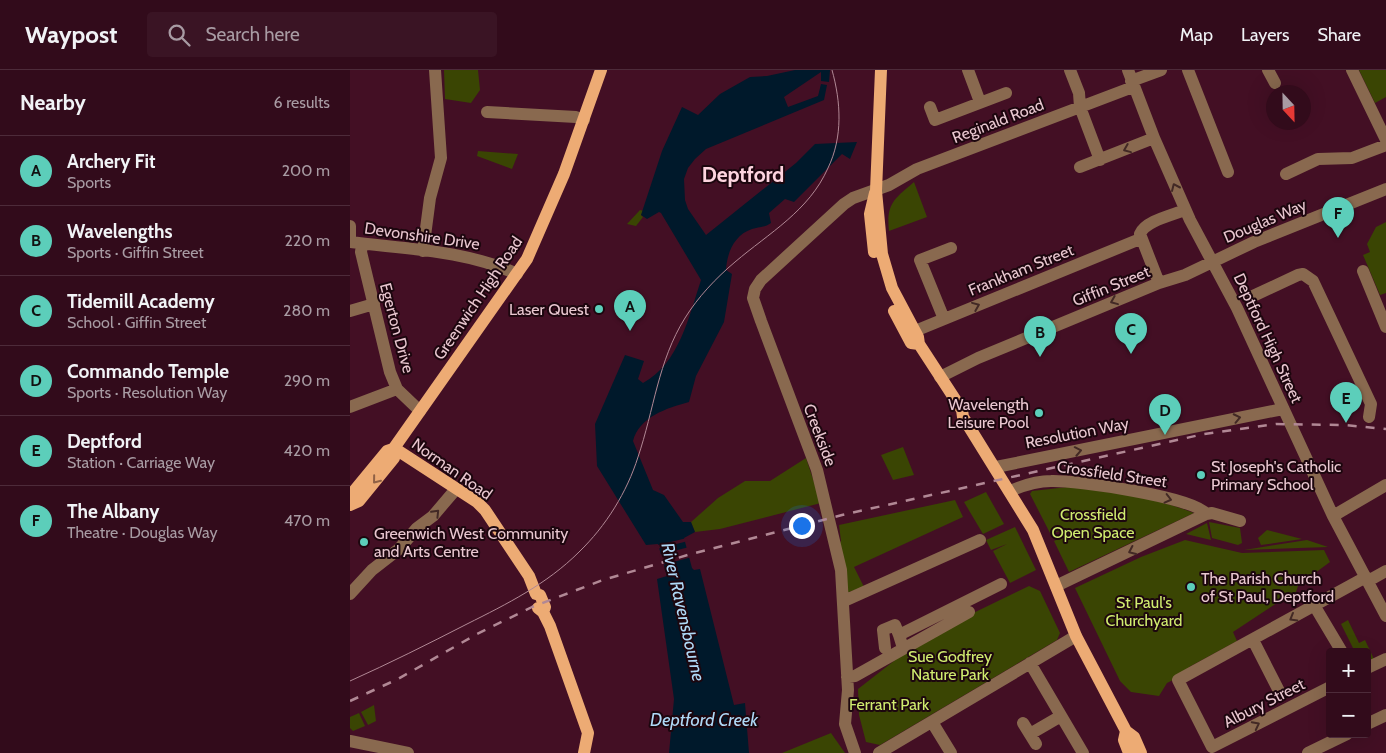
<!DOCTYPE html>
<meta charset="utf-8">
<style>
:root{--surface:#320b1b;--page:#3a1424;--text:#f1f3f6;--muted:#a89ba3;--line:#4d2b3a;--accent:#5cceba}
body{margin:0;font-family:Cabin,sans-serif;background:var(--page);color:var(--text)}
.controls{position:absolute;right:15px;bottom:15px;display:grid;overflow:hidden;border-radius:5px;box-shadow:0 5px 20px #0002}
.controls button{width:45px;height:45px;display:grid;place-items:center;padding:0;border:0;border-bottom:1px solid var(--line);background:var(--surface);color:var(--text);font:25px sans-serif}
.compass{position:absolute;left:916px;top:15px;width:45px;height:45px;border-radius:50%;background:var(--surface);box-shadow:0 5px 20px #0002;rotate:158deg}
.you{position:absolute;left:451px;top:455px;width:18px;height:18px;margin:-12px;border:4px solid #fff;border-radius:50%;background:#1a73e8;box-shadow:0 0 0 8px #1a73e833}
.badge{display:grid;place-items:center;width:32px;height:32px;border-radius:50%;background:var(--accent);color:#111;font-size:16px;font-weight:700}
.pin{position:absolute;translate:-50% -41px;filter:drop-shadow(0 1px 2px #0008)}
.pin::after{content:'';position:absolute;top:26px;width:18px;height:15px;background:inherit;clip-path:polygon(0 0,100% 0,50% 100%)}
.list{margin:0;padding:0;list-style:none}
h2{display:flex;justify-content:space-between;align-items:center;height:65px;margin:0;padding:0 20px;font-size:21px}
h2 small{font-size:16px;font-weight:400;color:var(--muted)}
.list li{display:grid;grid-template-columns:32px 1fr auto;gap:15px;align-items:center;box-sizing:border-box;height:70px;padding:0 20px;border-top:1px solid var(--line)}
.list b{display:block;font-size:19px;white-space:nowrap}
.list p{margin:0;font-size:16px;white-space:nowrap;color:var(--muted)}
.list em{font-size:16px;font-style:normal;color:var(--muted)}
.icon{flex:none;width:28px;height:28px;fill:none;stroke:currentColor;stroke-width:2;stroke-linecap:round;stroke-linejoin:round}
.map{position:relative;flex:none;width:1036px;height:683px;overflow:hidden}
header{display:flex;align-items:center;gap:30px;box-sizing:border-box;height:70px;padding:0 25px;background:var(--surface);border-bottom:1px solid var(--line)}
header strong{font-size:24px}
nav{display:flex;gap:28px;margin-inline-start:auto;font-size:18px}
.search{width:350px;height:45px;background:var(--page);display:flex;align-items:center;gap:12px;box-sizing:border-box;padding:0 18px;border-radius:5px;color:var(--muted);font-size:19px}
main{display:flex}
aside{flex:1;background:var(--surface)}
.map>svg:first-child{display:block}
.green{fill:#3a4503}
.water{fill:#00192b}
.pier{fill:#430f24}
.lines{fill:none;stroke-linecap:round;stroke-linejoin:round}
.minor{stroke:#89694f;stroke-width:12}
.major{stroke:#edab74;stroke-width:12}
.tram{stroke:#b18895;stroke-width:1}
.rail{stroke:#b18895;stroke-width:2.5;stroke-dasharray:9 9;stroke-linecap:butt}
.oneway{stroke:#422925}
.oneway2{stroke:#8f6146}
.poi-dot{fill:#5cceba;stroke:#1c060e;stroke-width:2}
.labels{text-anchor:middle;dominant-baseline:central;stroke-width:4;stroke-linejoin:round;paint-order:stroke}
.street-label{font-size:16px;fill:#e9c7d0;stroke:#1c060e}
.poi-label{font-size:16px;fill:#e9c7d0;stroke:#1c060e;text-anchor:start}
.park-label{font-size:16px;fill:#d0ec6f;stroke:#1c060e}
.water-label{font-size:18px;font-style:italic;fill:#afd9f7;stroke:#1c060e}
.district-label{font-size:21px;font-weight:bold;fill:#fdd4df;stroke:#1c060e}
</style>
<header>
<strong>Waypost</strong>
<div class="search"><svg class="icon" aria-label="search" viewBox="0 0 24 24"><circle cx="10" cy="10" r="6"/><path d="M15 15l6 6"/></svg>Search here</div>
<nav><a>Map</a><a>Layers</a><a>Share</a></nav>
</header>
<main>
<aside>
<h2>Nearby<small>6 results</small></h2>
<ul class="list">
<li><span class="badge">A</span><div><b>Archery Fit</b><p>Sports</p></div><em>200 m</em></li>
<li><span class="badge">B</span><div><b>Wavelengths</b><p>Sports · Giffin Street</p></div><em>220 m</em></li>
<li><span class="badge">C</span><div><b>Tidemill Academy</b><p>School · Giffin Street</p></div><em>280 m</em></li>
<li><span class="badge">D</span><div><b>Commando Temple</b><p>Sports · Resolution Way</p></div><em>290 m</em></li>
<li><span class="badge">E</span><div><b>Deptford</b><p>Station · Carriage Way</p></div><em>420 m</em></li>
<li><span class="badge">F</span><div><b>The Albany</b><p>Theatre · Douglas Way</p></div><em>470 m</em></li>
</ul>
</aside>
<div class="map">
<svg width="1036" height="683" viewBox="0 0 1036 683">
<rect width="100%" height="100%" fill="#430f24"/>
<!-- green -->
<path class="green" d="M94,0H128L130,20L121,33L95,29Z
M1009,0H1036V27L1025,33Z
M128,81L168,84L162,99L127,86Z
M564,112L577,147L539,161C536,134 544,129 564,112Z
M290,140L294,141L291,145L293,147L286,156L277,154Z
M1036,152V223L1030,225L1013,185L1020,182L1017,174L1026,157Z
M553,377L564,405L543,410L531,385Z
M456,388L471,433L370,459L345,462L341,452L368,428L395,411H420Z
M718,417C760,422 804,427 844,443L719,502L704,471L712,467L709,461L701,465L680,424L682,421Z
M636,422L654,454L633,464L614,432Z
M605,430L613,447L504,497L514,517L496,523L488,477L491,471L489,455Z
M859,452L890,458L892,473L888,475L862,468Z
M857,453L861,470L836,464Z
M665,457L686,500L660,513L643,481L657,474L641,480L636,470Z
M917,460L952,469L911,475L908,468Z
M835,470L892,483L974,480L980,492L965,503L966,507L948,516L946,522L939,528L927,533L883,562L887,571L839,597L841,601L817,613L809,626L781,622L770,611L725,518L791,487Z
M957,470L978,477L894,480Z
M679,516L690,521L710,563L707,570L530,675L516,672L509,645L508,619L549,587L613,548Z
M998,550L1009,573L1015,570L1024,589L1017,593V582H1005L991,554Z
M24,635L26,651L18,655L11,642Z
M9,643L15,656L3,661L0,658V647Z
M481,663L495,683H432Z"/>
<!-- water -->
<path class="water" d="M445,0H480L479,12L471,11V2L434,27L438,37L468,26L471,14L477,15L474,30L356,79L345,89L338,98L334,109L335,130L338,139L356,165L446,93L465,74L507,72L500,89L492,84L444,132L435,129L419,143L421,153C416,157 409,157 402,159C384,165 377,183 376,200L382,204L374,252L346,306L339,332C317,338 289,347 283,371L303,420L314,425L333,452H341L345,462L334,468L342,498L344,500L350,499L384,635L395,633L399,683H319L324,629L307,509L317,506L308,474L296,475L247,396L245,354L275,285L294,291L288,309L293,313C329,294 339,246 351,210L311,143L309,142L297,149L291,145L312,81L332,37L348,45L370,24L400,7L417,6Z"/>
<!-- pier -->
<path class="pier" d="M337,468L338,471L307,479L304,476Z
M339,477L342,487L312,495L309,485Z"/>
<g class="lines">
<!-- minor -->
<path class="minor" d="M618,0L630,32
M720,0L729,23L730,37L750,90
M778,0L804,68L840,150L887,238L983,446L1036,546
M838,0L878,102
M918,0L925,13
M1002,0L1036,70
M781,11L811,0
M580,37L585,50L656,23
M137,42L226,47L234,50
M730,97L804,68
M936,104L968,89L1002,88L1036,75
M0,156V168
M0,172C56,179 116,180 167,204
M12,174L11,182L40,302L47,319L70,341
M73,181L80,128L91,88L85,0
M1013,201L1036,257
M809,213L790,164C795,151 823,145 835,140
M903,226L948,205L953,204L963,211L1021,334L1019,347
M0,241L24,234
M594,249L570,190L601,178
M565,261L790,169
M590,307L628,288L809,213L835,205L904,172L1036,119
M0,337L47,319
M646,397L933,339
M660,421C674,415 686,411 701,411C724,410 845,427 856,444
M983,446L1036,415
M1018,511L1036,501
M706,516L856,444L862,443L890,451
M0,524L22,500L49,479L67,458L83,446L106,419
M494,531L630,470
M964,535L992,582
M903,570L930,623
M535,578L533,560L545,555L549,565
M553,578L549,565L651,514
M680,593L733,683
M1017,598L1036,589
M497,607L505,606L619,542
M980,617L862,677L828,610L1016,507
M582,652L601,683
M673,653L686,674
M1017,654L1036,645
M680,664L711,646
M0,671L58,683
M505,683L495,654L498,620L491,500L467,400L411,251L403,228L405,219L411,210L494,134L503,128L539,115L567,99L783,17
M529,683L726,566
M958,683L997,664"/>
<!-- major -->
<path class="major" d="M531,0L526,121L532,184L542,218L568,267L569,274L612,340L613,347L683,460L726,566L776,661L784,667L791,683
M524,182L520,144L525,123
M544,241L561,273L569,274
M44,378L127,432L135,440L179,506L186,524L190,525L195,537L193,542
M0,426L37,381L43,379
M0,435L9,431L44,388V378L177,189L214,104L251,0
M188,538L193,542L200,556L238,663L234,683
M776,661L774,670L779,683"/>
<!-- tram -->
<path class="tram" d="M0,611C40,593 78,574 117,554C157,534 197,514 229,482C256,456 277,422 288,387C304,340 308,291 335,248C348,227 366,208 385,192C419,163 459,141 478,98C493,67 491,32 482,0"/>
<!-- rail -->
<path class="rail" d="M0,631L48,609L127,564L182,537L253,510L341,484L492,445L854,364L926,354L995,355L1036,359"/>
</g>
<!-- one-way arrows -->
<defs><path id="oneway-chevron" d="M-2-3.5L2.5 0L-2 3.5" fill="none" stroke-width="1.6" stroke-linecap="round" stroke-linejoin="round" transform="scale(1.25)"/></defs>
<g class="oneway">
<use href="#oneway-chevron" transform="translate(777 79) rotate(158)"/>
<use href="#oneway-chevron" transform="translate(825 117) rotate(-114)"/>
<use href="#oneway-chevron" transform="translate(764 231) rotate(158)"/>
<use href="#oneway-chevron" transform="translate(626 236) rotate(-22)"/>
<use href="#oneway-chevron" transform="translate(887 348) rotate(-12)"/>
<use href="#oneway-chevron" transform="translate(728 381) rotate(-11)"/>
<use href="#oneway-chevron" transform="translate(818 429) rotate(14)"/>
<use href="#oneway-chevron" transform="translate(86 443) rotate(-46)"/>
<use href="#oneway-chevron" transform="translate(782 481) rotate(155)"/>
<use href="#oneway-chevron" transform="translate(943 548) rotate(150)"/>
<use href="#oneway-chevron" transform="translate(906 655) rotate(-27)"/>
</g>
<use class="oneway2" href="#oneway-chevron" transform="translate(26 410) rotate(129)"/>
<!-- markers -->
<g class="poi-dot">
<circle cx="249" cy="239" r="5"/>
<circle cx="689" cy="343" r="5"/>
<circle cx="851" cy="405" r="5"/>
<circle cx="14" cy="472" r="5"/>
<circle cx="841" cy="517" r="5"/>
</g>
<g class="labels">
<!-- street labels -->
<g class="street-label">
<text transform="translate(648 51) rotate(-21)">Reginald Road</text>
<text transform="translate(915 151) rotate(-23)">Douglas Way</text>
<text transform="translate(72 166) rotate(8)">Devonshire Drive</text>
<text transform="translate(671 200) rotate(-22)">Frankham Street</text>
<text transform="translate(761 216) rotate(-22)">Giffin Street</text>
<text transform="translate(128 228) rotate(-56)">Greenwich High Road</text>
<text transform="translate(47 258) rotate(75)">Egerton Drive</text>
<text transform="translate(918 268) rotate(65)">Deptford High Street</text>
<text transform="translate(727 363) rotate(-11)">Resolution Way</text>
<text transform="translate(470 365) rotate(69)">Creekside</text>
<text transform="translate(102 399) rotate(35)">Norman Road</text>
<text transform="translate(762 404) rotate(8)">Crossfield Street</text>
<text transform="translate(914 633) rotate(-27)">Albury Street</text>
</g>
<!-- poi labels -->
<g class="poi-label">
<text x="239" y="239" text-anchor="end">Laser Quest</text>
<text x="679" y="334" text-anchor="end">Wavelength<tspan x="679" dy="18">Leisure Pool</tspan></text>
<text x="861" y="396">St Joseph's Catholic<tspan x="861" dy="18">Primary School</tspan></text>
<text x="24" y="463">Greenwich West Community<tspan x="24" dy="18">and Arts Centre</tspan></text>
<text x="851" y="508">The Parish Church<tspan x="851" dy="18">of St Paul, Deptford</tspan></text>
</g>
<!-- park labels -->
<g class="park-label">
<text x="743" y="444">Crossfield<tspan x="743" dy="18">Open Space</tspan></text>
<text x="794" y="532">St Paul's<tspan x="794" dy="18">Churchyard</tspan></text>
<text x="600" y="586">Sue Godfrey<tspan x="600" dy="18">Nature Park</tspan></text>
<text x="539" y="634">Ferrant Park</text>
</g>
<!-- water labels -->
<g class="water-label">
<text transform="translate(333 542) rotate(77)">River Ravensbourne</text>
<text x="354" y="650">Deptford Creek</text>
</g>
<!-- district labels -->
<g class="district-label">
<text x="393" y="104">Deptford</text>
</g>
</g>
</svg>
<div class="controls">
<button>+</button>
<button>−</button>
</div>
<svg class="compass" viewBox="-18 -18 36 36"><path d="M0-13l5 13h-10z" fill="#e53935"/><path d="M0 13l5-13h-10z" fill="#a89ba3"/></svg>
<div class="you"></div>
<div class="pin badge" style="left:280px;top:261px">A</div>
<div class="pin badge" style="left:690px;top:287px">B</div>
<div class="pin badge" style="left:781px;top:284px">C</div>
<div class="pin badge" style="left:815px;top:365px">D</div>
<div class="pin badge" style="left:996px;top:353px">E</div>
<div class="pin badge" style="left:988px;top:168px">F</div>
</div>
</main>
